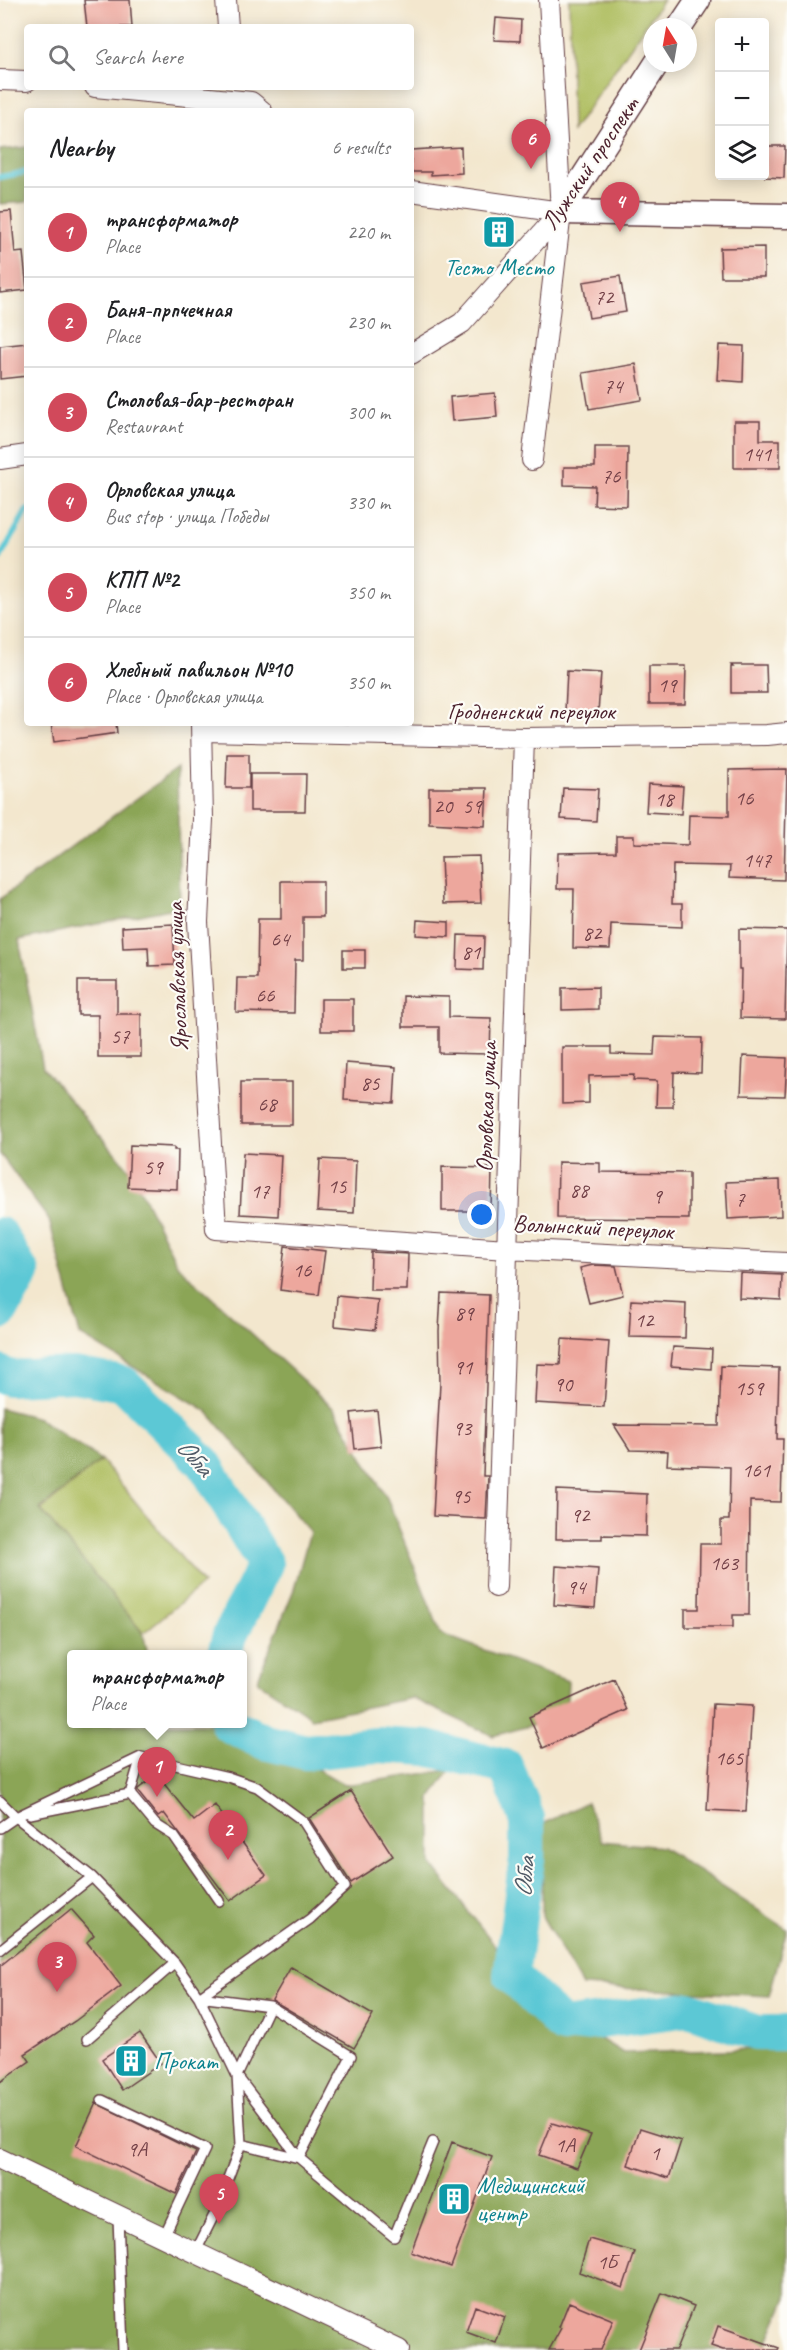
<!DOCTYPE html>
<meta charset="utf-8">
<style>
:root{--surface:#fff;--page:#f2f2f2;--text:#202124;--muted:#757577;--line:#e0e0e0;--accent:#d1495b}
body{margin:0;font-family:Caveat,sans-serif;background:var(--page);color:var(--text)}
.controls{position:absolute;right:18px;top:18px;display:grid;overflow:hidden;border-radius:6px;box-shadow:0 3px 15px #0003}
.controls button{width:54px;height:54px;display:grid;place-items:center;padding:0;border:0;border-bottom:2px solid var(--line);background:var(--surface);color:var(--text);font:30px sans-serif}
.compass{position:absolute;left:643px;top:18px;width:54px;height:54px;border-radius:50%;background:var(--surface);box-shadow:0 3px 15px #0003;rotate:349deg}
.you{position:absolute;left:482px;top:1215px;width:21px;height:21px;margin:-15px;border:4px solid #fff;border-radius:50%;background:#1a73e8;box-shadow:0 0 0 9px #1a73e833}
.badge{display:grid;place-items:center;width:39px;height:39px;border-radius:50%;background:var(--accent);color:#fff;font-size:20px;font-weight:700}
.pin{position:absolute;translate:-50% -50px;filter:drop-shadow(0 2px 3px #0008)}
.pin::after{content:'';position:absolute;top:32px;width:21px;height:18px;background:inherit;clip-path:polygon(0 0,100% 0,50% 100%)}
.popup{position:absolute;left:67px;top:1650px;width:180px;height:78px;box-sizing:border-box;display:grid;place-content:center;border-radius:6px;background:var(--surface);filter:drop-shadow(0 2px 4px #0005);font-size:20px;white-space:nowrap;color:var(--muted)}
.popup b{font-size:22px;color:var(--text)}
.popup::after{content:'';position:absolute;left:50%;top:100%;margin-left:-12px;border:12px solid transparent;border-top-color:var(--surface)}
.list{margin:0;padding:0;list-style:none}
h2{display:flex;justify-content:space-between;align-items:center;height:78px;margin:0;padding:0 24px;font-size:26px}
h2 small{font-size:20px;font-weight:400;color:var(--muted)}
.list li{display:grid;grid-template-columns:39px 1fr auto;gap:18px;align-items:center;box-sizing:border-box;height:90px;padding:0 24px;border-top:2px solid var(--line)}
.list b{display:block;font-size:22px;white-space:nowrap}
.list p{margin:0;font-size:20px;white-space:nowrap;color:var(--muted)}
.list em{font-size:20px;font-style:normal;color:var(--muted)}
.icon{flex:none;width:33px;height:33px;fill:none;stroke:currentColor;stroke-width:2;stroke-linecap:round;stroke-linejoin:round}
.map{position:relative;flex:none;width:787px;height:2350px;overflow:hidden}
.search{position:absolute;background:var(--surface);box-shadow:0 3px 15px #0003;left:24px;top:24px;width:390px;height:66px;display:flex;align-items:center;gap:15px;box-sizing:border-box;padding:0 21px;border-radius:6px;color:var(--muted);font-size:22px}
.panel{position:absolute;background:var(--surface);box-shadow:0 3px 15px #0003;left:24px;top:108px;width:390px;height:618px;border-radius:6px}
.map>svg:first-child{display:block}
.green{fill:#afbe61;stroke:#7c6e46;stroke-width:1.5}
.forest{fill:#8ba557;stroke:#6a6241;stroke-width:1.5}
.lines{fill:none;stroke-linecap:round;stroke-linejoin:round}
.stream{stroke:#5cc8d5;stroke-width:6}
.river{stroke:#5cc8d5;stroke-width:36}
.building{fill:#eda79d}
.service-casing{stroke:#633d43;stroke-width:12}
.minor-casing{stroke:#633d43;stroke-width:22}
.tertiary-casing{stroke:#633d43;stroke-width:27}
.service{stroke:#fff;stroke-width:9}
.minor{stroke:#fff;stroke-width:20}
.tertiary{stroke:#fff;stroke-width:24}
.labels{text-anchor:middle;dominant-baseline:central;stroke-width:4.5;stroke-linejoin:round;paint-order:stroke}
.number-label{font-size:21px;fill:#734148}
.street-label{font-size:24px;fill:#4a1f2b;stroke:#fdfcf7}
.culture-label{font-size:24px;fill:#0d838f;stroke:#fdfcf7;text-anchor:start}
.water-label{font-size:26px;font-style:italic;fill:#505a66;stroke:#fdfcf7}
</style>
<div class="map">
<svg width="787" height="2350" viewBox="0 0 787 2350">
<rect width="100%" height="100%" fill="#fdfcf7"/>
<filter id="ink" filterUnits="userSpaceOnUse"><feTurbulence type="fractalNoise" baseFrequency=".0167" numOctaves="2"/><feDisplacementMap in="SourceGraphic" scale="12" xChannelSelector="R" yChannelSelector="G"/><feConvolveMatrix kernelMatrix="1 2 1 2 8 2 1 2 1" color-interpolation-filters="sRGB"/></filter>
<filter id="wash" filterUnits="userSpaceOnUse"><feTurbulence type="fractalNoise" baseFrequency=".008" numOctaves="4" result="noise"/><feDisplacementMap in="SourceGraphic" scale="24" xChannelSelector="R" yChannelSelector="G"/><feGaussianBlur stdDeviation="1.35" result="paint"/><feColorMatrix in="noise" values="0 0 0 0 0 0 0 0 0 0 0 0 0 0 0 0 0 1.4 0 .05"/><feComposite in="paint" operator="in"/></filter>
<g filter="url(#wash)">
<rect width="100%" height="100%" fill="#f3e7ce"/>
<!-- green -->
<path class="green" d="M569,0H663L572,132Z
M101,1460L203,1584L143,1633L41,1510Z"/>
<!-- forest -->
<path class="forest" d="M27,147V202L0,204V150Z
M177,769L180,907L19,940L43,1068L132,1173L178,1266L334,1409L387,1498L441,1634L568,1681L566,1716L493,1736L412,1698L312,1718L257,1681L294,1589L310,1532L207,1411L80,1335L49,1220L0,1154V899Z
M0,1408L38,1418L101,1460L40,1509L143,1633L148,1654H72V1724H239L345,1785L450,1770L431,1798V1864L539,2001L623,2053L787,2048V2297L764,2350H0Z
M587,1802L602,1841L662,1847L787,1929L769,1996L582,1986L542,1916L543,1824Z"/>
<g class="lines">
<!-- stream -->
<path class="stream" d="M0,177L27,172
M0,558L27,510"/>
<!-- river -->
<path class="river" d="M0,1235L22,1273L0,1312
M0,1373L9,1378L74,1375L124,1384L204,1463L265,1564L230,1635L225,1654
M228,1724L265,1742L306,1752L378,1745L427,1748L506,1767L527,1818V1859L511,1975L563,2026L688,2009L757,2033H787"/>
</g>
<g id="blocks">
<!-- building -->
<path class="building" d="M84,0H130L132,27H87Z
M496,18L521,20L520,41L494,40Z
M765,146H785L784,178L765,177Z
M461,147L462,173L431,175V172H411V150Z
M11,211L15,253L23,252L27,290L0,293V212Z
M487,220L512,221V244H486Z
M764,247V277H721L720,248Z
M620,276L626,312L589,318L583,282Z
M27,343V376L0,379V346Z
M719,345L744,346L743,382L717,380Z
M636,364L642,400L589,409L583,373Z
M495,393L497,417L452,421L450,397Z
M734,421H760V440H780V468H734Z
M595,447H628L627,506L594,505L595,486L564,485V467H595Z
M731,665H766L767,693H731V667H733Z
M649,666H686L685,704H649Z
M567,671L601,673L598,712L565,711Z
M51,723H116L117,733L54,742Z
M227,754H249V788H226Z
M787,769L784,880L729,878L730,866L673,865L672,904H682V927L611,924L610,949L573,948L574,889H557L558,853L616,852V836H634V843L688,845L689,815L729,816V770Z
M250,774H306L305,811H250Z
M648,784L683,786L681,814L646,812Z
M429,788H487L485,826L429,823Z
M563,788L598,789L596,821L561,819Z
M479,856L481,903L443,904L441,857Z
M281,881H323V917H303V960H295L294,1013L236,1012L237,978H257L258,919H281Z
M417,920L449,922V937L416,935Z
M173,924L175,965L149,966L148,947L123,948L122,927Z
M739,929L787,930L785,1019L740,1018L741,969H739Z
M458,935L484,936L483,970L457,969Z
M343,950H365V968H343Z
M78,981H117V1014H141V1057H98V1015H78Z
M598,987V1009L562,1010V988Z
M403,996L449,997V1017L491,1018L490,1054L439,1053V1027H403Z
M321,999H353V1031H321Z
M655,1037L702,1038L701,1073L674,1072L673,1107H656L657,1081L633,1080L634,1075L589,1076V1103L562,1104V1047H611V1054L654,1055Z
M743,1056L787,1058L785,1096L741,1095Z
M346,1063L396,1067L394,1103L344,1100Z
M241,1082H292V1125H241Z
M130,1145L174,1147V1150H178L177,1189L128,1187Z
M243,1153L281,1155L278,1216L240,1214Z
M320,1159L356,1161L354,1213L317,1211Z
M558,1162L600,1163V1172L689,1173V1219L557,1218Z
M442,1167L492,1168L491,1211H442Z
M780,1180L781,1216L728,1219L726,1182Z
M285,1246L325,1251L319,1295L280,1290Z
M371,1252L408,1254L407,1290H370Z
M593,1265L616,1266L623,1295L589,1303L580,1268Z
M740,1273L782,1275L781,1300L739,1298Z
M441,1293L489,1295L483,1476H488L486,1519L433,1516L440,1383L439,1331Z
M337,1296L378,1300L375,1330L335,1326Z
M631,1300L686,1303L685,1338L629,1337Z
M562,1339L609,1342L604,1407L535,1403L537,1364L560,1365Z
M673,1347L712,1349L711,1369L671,1366Z
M721,1366L779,1368L777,1439H783L781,1502L750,1501L749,1615H733V1627H685V1609H699L700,1544H721V1520H729L730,1467L667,1465L668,1451L630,1450L614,1425L719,1426Z
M377,1410L381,1446L355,1449L351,1413Z
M557,1490L647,1494L646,1536L602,1535V1539H556Z
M556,1566L598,1569L595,1608L554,1605Z
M614,1679L628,1710L543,1748L529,1717Z
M713,1704L752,1706L746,1812L707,1810Z
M157,1775L194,1821L215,1805L266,1875L230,1901L164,1813L158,1817L138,1792V1789Z
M351,1791L393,1856L351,1883L309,1818Z
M71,1909L94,1935L87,1942L121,1986L75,2021L25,2054L30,2061L0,2082V1966Z
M291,1967L373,2015L354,2048L272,2000Z
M140,2033L161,2063L122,2090L102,2059Z
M96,2103L196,2152L176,2194L76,2146Z
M552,2123L591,2135L577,2168L539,2155Z
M640,2128L681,2141L669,2178L628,2165Z
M452,2142L492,2157L451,2267L411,2252Z
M589,2239L635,2252L623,2288L579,2272Z
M662,2293L694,2306L676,2350H639Z
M569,2302L613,2320L601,2350H549L561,2328L559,2327Z
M475,2306L505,2317L496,2343L466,2332Z
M718,2326L779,2348L778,2350H723L711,2346Z"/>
</g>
</g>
<g filter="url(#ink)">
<use href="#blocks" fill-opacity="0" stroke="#633d43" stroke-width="1.5"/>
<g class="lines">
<!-- service casing -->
<g class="service-casing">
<path id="service" d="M130,1794L141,1757
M0,1801L16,1817L92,1877L175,1963L199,1997L237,2076L241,2144L214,2215L195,2253
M30,1814L130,1794L155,1824L174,1836L219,1901
M0,1828L16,1817L141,1757L228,1777L257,1787L303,1821L345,1887L310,1919L199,1997
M0,1950L92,1877
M199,1997L270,2006L237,2076L299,2158L351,2056L270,2006
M87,2039L175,1963
M102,2100L205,2149L163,2238
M241,2144L299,2158L394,2237L433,2142
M118,2217L123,2350"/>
</g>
<!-- minor casing -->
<g class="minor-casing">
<path id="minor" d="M226,0L228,27
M0,80L27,81
M95,87L251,102L262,111
M411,191L561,212
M411,354L462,323L561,212
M0,459L27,455
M532,460L561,212L549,0
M201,723L203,819L198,922L216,1229L507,1249L787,1263
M202,731L524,738L767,735L787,733
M496,1587L524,738
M0,2159L399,2350"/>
</g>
<!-- tertiary casing -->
<g class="tertiary-casing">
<path id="tertiary" d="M680,27L698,0
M561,212L787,216
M561,212L657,63"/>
</g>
<!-- service -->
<use href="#service" class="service"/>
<!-- minor -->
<use href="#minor" class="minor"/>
<!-- tertiary -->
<use href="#tertiary" class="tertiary"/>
</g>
</g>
<!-- icons -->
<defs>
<g id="building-square" transform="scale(1.725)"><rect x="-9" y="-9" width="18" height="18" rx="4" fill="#0f9aa8" stroke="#fdfcf7"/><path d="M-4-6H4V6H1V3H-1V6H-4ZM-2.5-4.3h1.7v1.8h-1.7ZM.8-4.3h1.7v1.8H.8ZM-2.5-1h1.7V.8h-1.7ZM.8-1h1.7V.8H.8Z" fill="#fff"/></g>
</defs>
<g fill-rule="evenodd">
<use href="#building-square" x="499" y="232"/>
<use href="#building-square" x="131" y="2061"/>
<use href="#building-square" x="454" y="2199"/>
</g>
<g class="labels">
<!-- number labels -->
<g class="number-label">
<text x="604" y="297">72</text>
<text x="613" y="386">74</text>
<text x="757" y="454">141</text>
<text x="611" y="476">76</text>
<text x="667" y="685">19</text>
<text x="744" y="798">16</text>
<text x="664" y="799">18</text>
<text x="443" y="806">20</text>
<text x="472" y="806">59</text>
<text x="757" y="860">147</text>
<text x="592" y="933">82</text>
<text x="280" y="939">64</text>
<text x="471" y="952">81</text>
<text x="265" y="995">66</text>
<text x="120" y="1036">57</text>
<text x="370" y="1083">85</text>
<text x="267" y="1104">68</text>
<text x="153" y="1167">59</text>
<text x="337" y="1186">15</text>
<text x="579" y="1190">88</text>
<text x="260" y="1191">17</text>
<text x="657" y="1196">9</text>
<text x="740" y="1199">7</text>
<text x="302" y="1270">16</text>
<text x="464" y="1313">89</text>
<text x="644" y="1320">12</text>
<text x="463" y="1367">91</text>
<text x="563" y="1384">90</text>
<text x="749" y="1388">159</text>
<text x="462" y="1428">93</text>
<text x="756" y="1470">161</text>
<text x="461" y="1496">95</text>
<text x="580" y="1515">92</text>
<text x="724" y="1563">163</text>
<text x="576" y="1587">94</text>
<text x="729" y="1758">165</text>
<text x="565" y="2145">1А</text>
<text x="137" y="2149">9А</text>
<text x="655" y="2153">1</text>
<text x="607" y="2262">1Б</text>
</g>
<!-- street labels -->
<g class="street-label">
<text transform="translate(590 163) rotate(-56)">Лужский проспект</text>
<text x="531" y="711">Гродненский переулок</text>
<text transform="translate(177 977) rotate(-92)">Ярославская улица</text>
<text transform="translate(486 1107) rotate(-88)">Орловская улица</text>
<text transform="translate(593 1227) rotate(3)">Волынский переулок</text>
</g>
<!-- culture labels -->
<g class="culture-label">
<text x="499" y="267" text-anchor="middle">Тесто Место</text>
<text x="154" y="2061">Прокат</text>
<text x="477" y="2185">Медицинский<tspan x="477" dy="28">центр</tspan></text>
</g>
<!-- water labels -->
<g class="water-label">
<text transform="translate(195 1457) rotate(49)">Обла</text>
<text transform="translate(524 1877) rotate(-84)">Обла</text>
</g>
</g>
</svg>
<div class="controls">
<button>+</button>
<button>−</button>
<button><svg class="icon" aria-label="layers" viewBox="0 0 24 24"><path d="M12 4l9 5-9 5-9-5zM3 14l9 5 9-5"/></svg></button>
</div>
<svg class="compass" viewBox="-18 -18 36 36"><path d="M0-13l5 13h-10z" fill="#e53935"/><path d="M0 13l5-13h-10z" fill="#757577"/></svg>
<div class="you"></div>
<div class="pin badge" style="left:157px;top:1797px">1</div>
<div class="popup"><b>трансформатор</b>Place</div>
<div class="pin badge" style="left:228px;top:1860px">2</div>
<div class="pin badge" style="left:57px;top:1992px">3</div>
<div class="pin badge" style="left:620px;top:232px">4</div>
<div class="pin badge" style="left:219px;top:2224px">5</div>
<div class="pin badge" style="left:531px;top:169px">6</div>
<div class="search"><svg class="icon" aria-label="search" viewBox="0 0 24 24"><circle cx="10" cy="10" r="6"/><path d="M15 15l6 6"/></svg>Search here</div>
<section class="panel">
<h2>Nearby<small>6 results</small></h2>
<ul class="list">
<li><span class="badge">1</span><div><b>трансформатор</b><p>Place</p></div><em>220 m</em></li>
<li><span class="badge">2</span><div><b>Баня-прпчечная</b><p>Place</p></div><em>230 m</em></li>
<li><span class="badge">3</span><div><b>Столовая-бар-ресторан</b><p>Restaurant</p></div><em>300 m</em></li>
<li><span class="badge">4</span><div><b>Орловская улица</b><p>Bus stop · улица Победы</p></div><em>330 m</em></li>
<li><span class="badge">5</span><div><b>КПП №2</b><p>Place</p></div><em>350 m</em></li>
<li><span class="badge">6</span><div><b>Хлебный павильон №10</b><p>Place · Орловская улица</p></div><em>350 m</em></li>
</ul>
</section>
</div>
